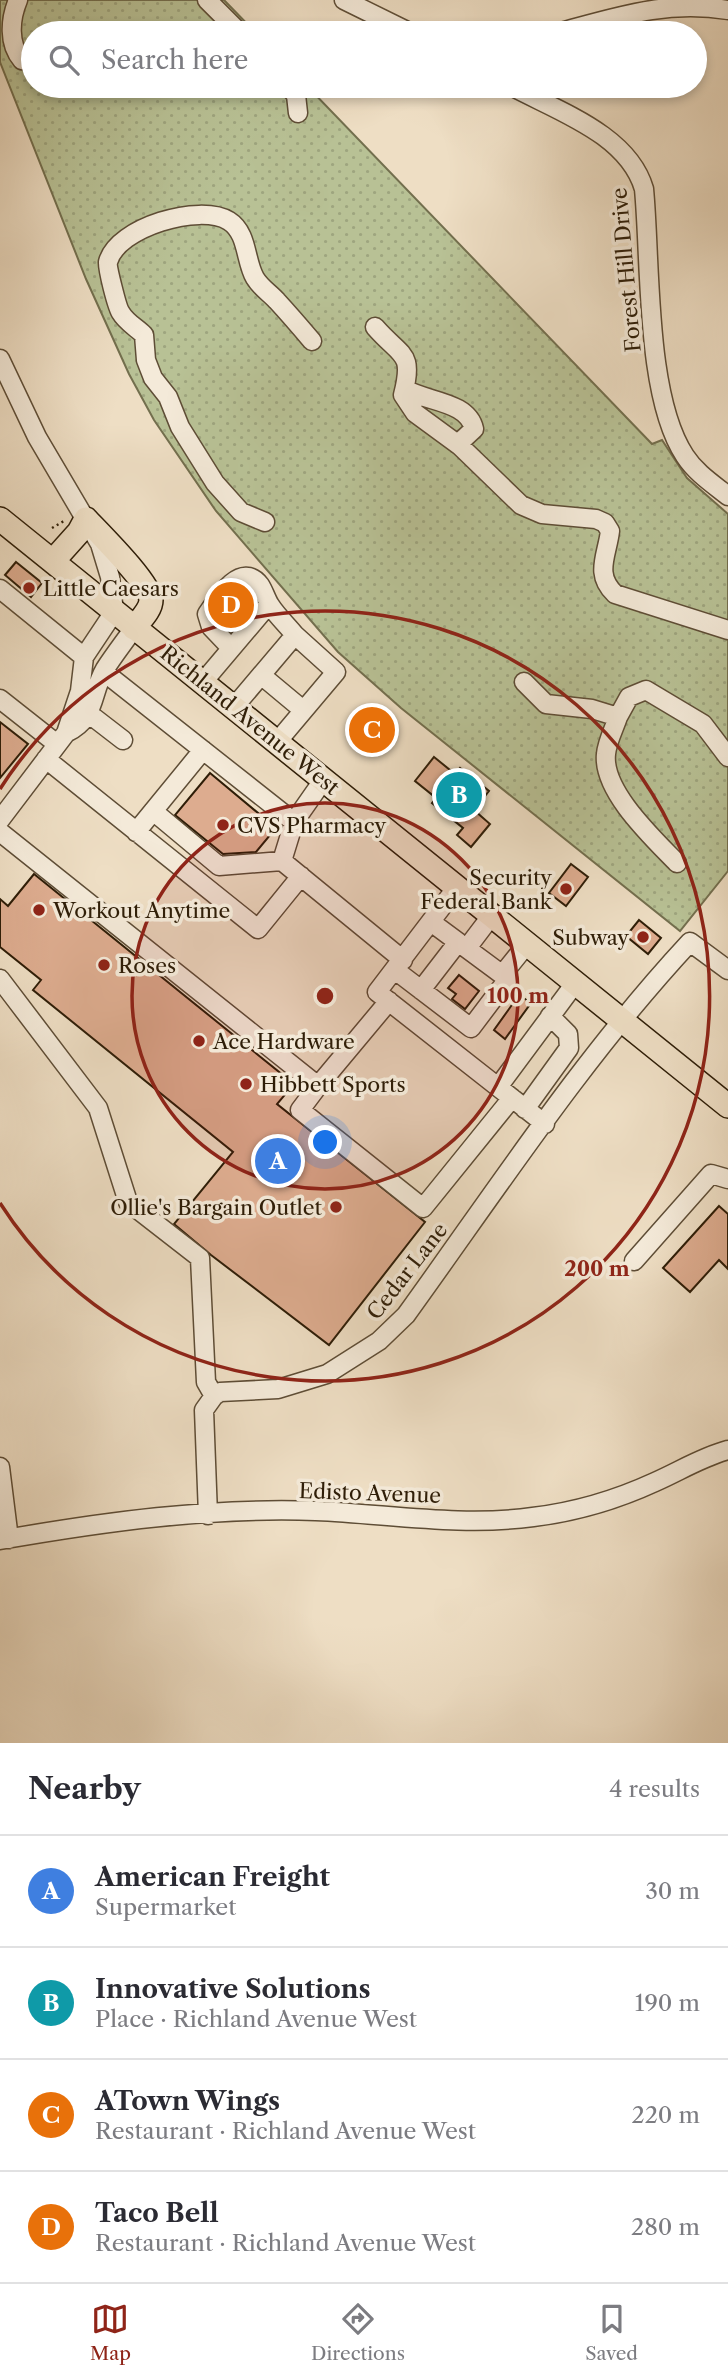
<!DOCTYPE html>
<meta charset="utf-8">
<style>
:root{--surface:#fff;--page:#f2f2f3;--text:#2b2b33;--muted:#7c7c81;--line:#e1e1e2;--accent:#8f2418}
body{margin:0;font-family:"Libre Caslon Text",serif;background:var(--page);color:var(--text)}
.you{position:absolute;left:326px;top:1143px;width:24px;height:24px;margin:-18px;border:5px solid #fff;border-radius:50%;background:#1a73e8;box-shadow:0 0 0 10px #1a73e833}
.badge{display:grid;place-items:center;width:46px;height:46px;border-radius:50%;background:var(--accent);color:#fff;font-size:23px;font-weight:700}
.pin{position:absolute;translate:-50% -50%;border:4px solid #fff;box-shadow:0 2px 7px #0006}
.list{margin:0;padding:0;list-style:none}
h2{display:flex;justify-content:space-between;align-items:center;height:91px;margin:0;padding:0 28px;font-size:30px}
h2 small{font-size:23px;font-weight:400;color:var(--muted)}
.list li{display:grid;grid-template-columns:46px 1fr auto;gap:21px;align-items:center;box-sizing:border-box;height:112px;padding:0 28px;border-top:2px solid var(--line)}
.list b{display:block;font-size:26px;white-space:nowrap}
.list p{margin:0;font-size:23px;white-space:nowrap;color:var(--muted)}
.list em{font-size:23px;font-style:normal;color:var(--muted)}
.icon{flex:none;width:38px;height:38px;fill:none;stroke:currentColor;stroke-width:2;stroke-linecap:round;stroke-linejoin:round}
.map{position:relative;flex:none;width:728px;height:1743px;overflow:hidden}
.search{position:absolute;background:var(--surface);box-shadow:0 4px 10px #0003;left:21px;right:21px;top:21px;height:77px;display:flex;align-items:center;gap:18px;box-sizing:border-box;padding:0 24px;border-radius:38px;color:var(--muted);font-size:26px}
.sheet{height:539px;background:var(--surface)}
nav{display:flex;justify-content:space-around;align-items:center;box-sizing:border-box;height:98px;border-top:2px solid var(--line);background:var(--surface);font-size:19px;color:var(--muted)}
nav a{display:grid;justify-items:center;gap:4px}
nav .on{color:var(--accent)}
.map>svg:first-child{display:block}
.grass{fill:url(#grass-dots);stroke:#736f4e;stroke-width:2}
.building{fill:#ddac8f;stroke:#2e1d07;stroke-width:2}
.lines{fill:none;stroke-linecap:round;stroke-linejoin:round}
.minor-casing{stroke:#5e4d36;stroke-width:21}
.major-casing{stroke:#2e1d07;stroke-width:26}
.path{stroke:#2e1d07;stroke-width:2.5;stroke-dasharray:2 3.5;stroke-linecap:butt}
.minor{stroke:#f4ead9;stroke-width:18}
.major{stroke:#eedec4;stroke-width:23}
.ring{fill:none;stroke:#8f2418;stroke-width:3.5}
.poi-dot{fill:#8f2418;stroke:#f4ead9;stroke-width:2.5}
.labels{text-anchor:middle;dominant-baseline:central;stroke-width:7;stroke-linejoin:round;paint-order:stroke}
.street-label{font-size:21px;fill:#2e1d07;stroke:#f4ead9}
.poi-label{font-size:21px;fill:#2e1d07;stroke:#f4ead9;text-anchor:start}
.centre{fill:#8f2418;stroke:#f4ead9;stroke-width:3.5}
.ring-label{font-size:21px;text-anchor:middle;font-weight:bold;fill:#8f2418;stroke:#f4ead9;stroke-width:7;stroke-linejoin:round;paint-order:stroke}
</style>
<div class="map">
<svg width="728" height="1743" viewBox="0 0 728 1743">
<defs>
<pattern id="grass-dots" width="8" height="8" patternUnits="userSpaceOnUse" patternTransform="scale(1.75)"><rect width="8" height="8" fill="#b8c195"/><path d="M2 2h.1M6 6h.1" fill="none" stroke="#9ea57f" stroke-width="1.8" stroke-linecap="round"/></pattern>
</defs>
<rect width="100%" height="100%" fill="#eedec4"/>
<filter id="stains"><feTurbulence type="fractalNoise" baseFrequency=".00286" numOctaves="4"/><feColorMatrix values="0 0 0 0 .2 0 0 0 0 .09 0 0 0 0 .02 0 0 0 .5 -.17"/></filter>
<radialGradient id="worn" r=".72"><stop offset=".6" stop-color="#630" stop-opacity="0"/><stop offset="1" stop-color="#630" stop-opacity=".3"/></radialGradient>
<!-- grass -->
<path class="grass" d="M0,0H224L256,33H33V86H307L652,444L662,440L687,478L728,514V871L680,931L401,708L338,652L216,511L154,420L129,374L86,279L0,62Z"/>
<!-- building -->
<path class="building" d="M16,562L42,583L31,597L5,575Z
M244,589L251,594L226,626L219,616Z
M376,708L393,721L367,752L351,739Z
M0,722L28,744L0,778Z
M434,757L455,774L460,768L489,791L474,810L490,824L471,847L457,835L463,828L432,803L436,798L415,781Z
M210,773L276,828L256,852L223,854L175,815Z
M571,864L588,877L566,906L549,893Z
M34,874L294,1084L277,1104L425,1222L329,1345L211,1255L174,1224L233,1152L33,990L41,980L0,947V899L8,906Z
M639,920L661,938L648,954L626,936Z
M459,975L479,991L465,1009L452,999L456,994L448,988Z
M519,995L531,1003L505,1039L494,1030Z
M719,1206L728,1214V1269L719,1260L690,1292L663,1268Z"/>
<g class="lines">
<!-- minor casing -->
<g class="minor-casing">
<path id="minor" d="M18,0C10,19 8,44 22,60L31,56
M207,0L240,33
M344,0L411,33
M557,33C617,17 665,0 728,10
M288,86L296,95L298,113
M511,86C557,111 628,134 644,189C651,261 645,396 685,456C696,473 713,484 728,496
M375,327C402,358 414,351 403,395L415,413L460,446L521,505L542,514L596,519L605,523L610,531C607,556 594,574 615,594L728,630
M0,359L37,437L100,544L110,577L114,612L84,657L80,691L66,733L0,820
M405,389C426,402 468,401 474,429L458,444
M265,522L241,512L215,483L180,427L168,397L153,378L146,360L144,335C137,328 126,322 121,313C117,308 107,267 108,262C117,227 200,203 229,221C248,233 245,261 255,278C261,288 270,293 277,301C289,314 301,328 312,341
M0,589L84,657
M231,648L211,627L207,614C217,599 241,560 260,585C264,591 266,599 270,605C277,616 287,625 295,635
M104,672L294,822L324,779
M261,675L303,710
M203,682L269,604
M524,682L546,704L592,709L618,717L629,697L646,690L703,724L728,757
M0,699L57,744
M234,707L295,635L336,672L277,742
M88,713L123,740
M618,717C614,729 607,742 606,754C602,791 653,838 677,863
M66,733C97,718 90,695 105,669C114,655 125,641 134,628
M46,759L258,929L301,876
M153,811L219,866L282,861
M294,822L282,861L403,960
M0,832L318,1086L389,1001
M136,832L203,750
M457,887L377,992L545,1124
M467,948L492,915
M395,970L471,1028L508,979L431,922
M502,975L527,944
M0,979L98,1108L128,1202L200,1258L206,1382L214,1396
M421,990L458,942
M318,1086L300,1110L423,1208L512,1098
M498,1087L576,982
M525,1109L569,1048L568,1034L550,1016
M634,1261L711,1174L728,1179
M0,1467L9,1539
M208,1515L204,1410L214,1396L220,1392L278,1389L327,1374L379,1341L406,1315C497,1189 584,1056 690,942L728,970
M0,1540C103,1522 211,1507 316,1511C388,1514 462,1527 533,1517C575,1512 618,1499 655,1482C680,1471 702,1457 728,1450"/>
</g>
<!-- major casing -->
<g class="major-casing">
<path id="major" d="M0,519L728,1106
M53,561L79,532L86,519C99,533 150,583 151,600C151,610 140,620 134,628"/>
</g>
<!-- path -->
<path class="path" d="M52,528L64,521"/>
<!-- minor -->
<use href="#minor" class="minor"/>
<!-- major -->
<use href="#major" class="major"/>
</g>
<!-- distance rings -->
<circle cx="325" cy="996" r="193" fill="#8f2418" fill-opacity=".12"/>
<g class="ring">
<circle cx="325" cy="996" r="193"/>
<path d="M0 789A385 385 0 1 1 0 1203"/>
</g>
<!-- markers -->
<g class="poi-dot">
<circle cx="29" cy="588" r="7"/>
<circle cx="223" cy="825" r="7"/>
<circle cx="566" cy="889" r="7"/>
<circle cx="39" cy="910" r="7"/>
<circle cx="643" cy="937" r="7"/>
<circle cx="104" cy="965" r="7"/>
<circle cx="199" cy="1041" r="7"/>
<circle cx="246" cy="1084" r="7"/>
<circle cx="336" cy="1207" r="7"/>
</g>
<g class="labels">
<!-- street labels -->
<g class="street-label">
<text transform="translate(626 270) rotate(-95)">Forest Hill Drive</text>
<text transform="translate(250 720) rotate(39)">Richland Avenue West</text>
<text transform="translate(407 1271) rotate(-52)">Cedar Lane</text>
<text transform="translate(370 1493) rotate(2)">Edisto Avenue</text>
</g>
<!-- poi labels -->
<g class="poi-label">
<text x="43" y="588">Little Caesars</text>
<text x="237" y="825">CVS Pharmacy</text>
<text x="552" y="877" text-anchor="end">Security<tspan x="552" dy="24">Federal Bank</tspan></text>
<text x="53" y="910">Workout Anytime</text>
<text x="629" y="937" text-anchor="end">Subway</text>
<text x="118" y="965">Roses</text>
<text x="213" y="1041">Ace Hardware</text>
<text x="260" y="1084">Hibbett Sports</text>
<text x="322" y="1207" text-anchor="end">Ollie's Bargain Outlet</text>
</g>
</g>
<circle cx="325" cy="996" r="10" class="centre"/>
<g class="ring-label">
<text x="518" y="1003">100 m</text>
<text x="597" y="1276">200 m</text>
</g>
<rect width="100%" height="100%" filter="url(#stains)"/>
<rect width="100%" height="100%" fill="url(#worn)"/>
</svg>
<div class="you"></div>
<div class="pin badge" style="left:278px;top:1161px;background:#3f7fe0">A</div>
<div class="pin badge" style="left:459px;top:795px;background:#0f9aa8">B</div>
<div class="pin badge" style="left:372px;top:730px;background:#e8710a">C</div>
<div class="pin badge" style="left:231px;top:605px;background:#e8710a">D</div>
<div class="search"><svg class="icon" aria-label="search" viewBox="0 0 24 24"><circle cx="10" cy="10" r="6"/><path d="M15 15l6 6"/></svg>Search here</div>
</div>
<section class="sheet">
<h2>Nearby<small>4 results</small></h2>
<ul class="list">
<li><span class="badge" style="background:#3f7fe0">A</span><div><b>American Freight</b><p>Supermarket</p></div><em>30 m</em></li>
<li><span class="badge" style="background:#0f9aa8">B</span><div><b>Innovative Solutions</b><p>Place · Richland Avenue West</p></div><em>190 m</em></li>
<li><span class="badge" style="background:#e8710a">C</span><div><b>ATown Wings</b><p>Restaurant · Richland Avenue West</p></div><em>220 m</em></li>
<li><span class="badge" style="background:#e8710a">D</span><div><b>Taco Bell</b><p>Restaurant · Richland Avenue West</p></div><em>280 m</em></li>
</ul>
</section>
<nav>
<a class="on"><svg class="icon" aria-label="map" viewBox="0 0 24 24"><path d="M3 6l6-2 6 2 6-2v14l-6 2-6-2-6 2zM9 4v14M15 6v14"/></svg>Map</a>
<a><svg class="icon" aria-label="directions" viewBox="0 0 24 24"><path d="M12 3l9 9-9 9-9-9zM9 14v-3h6M13 9l2 2-2 2"/></svg>Directions</a>
<a><svg class="icon" aria-label="saved" viewBox="0 0 24 24"><path d="M7 4h10v16l-5-4-5 4z"/></svg>Saved</a>
</nav>
